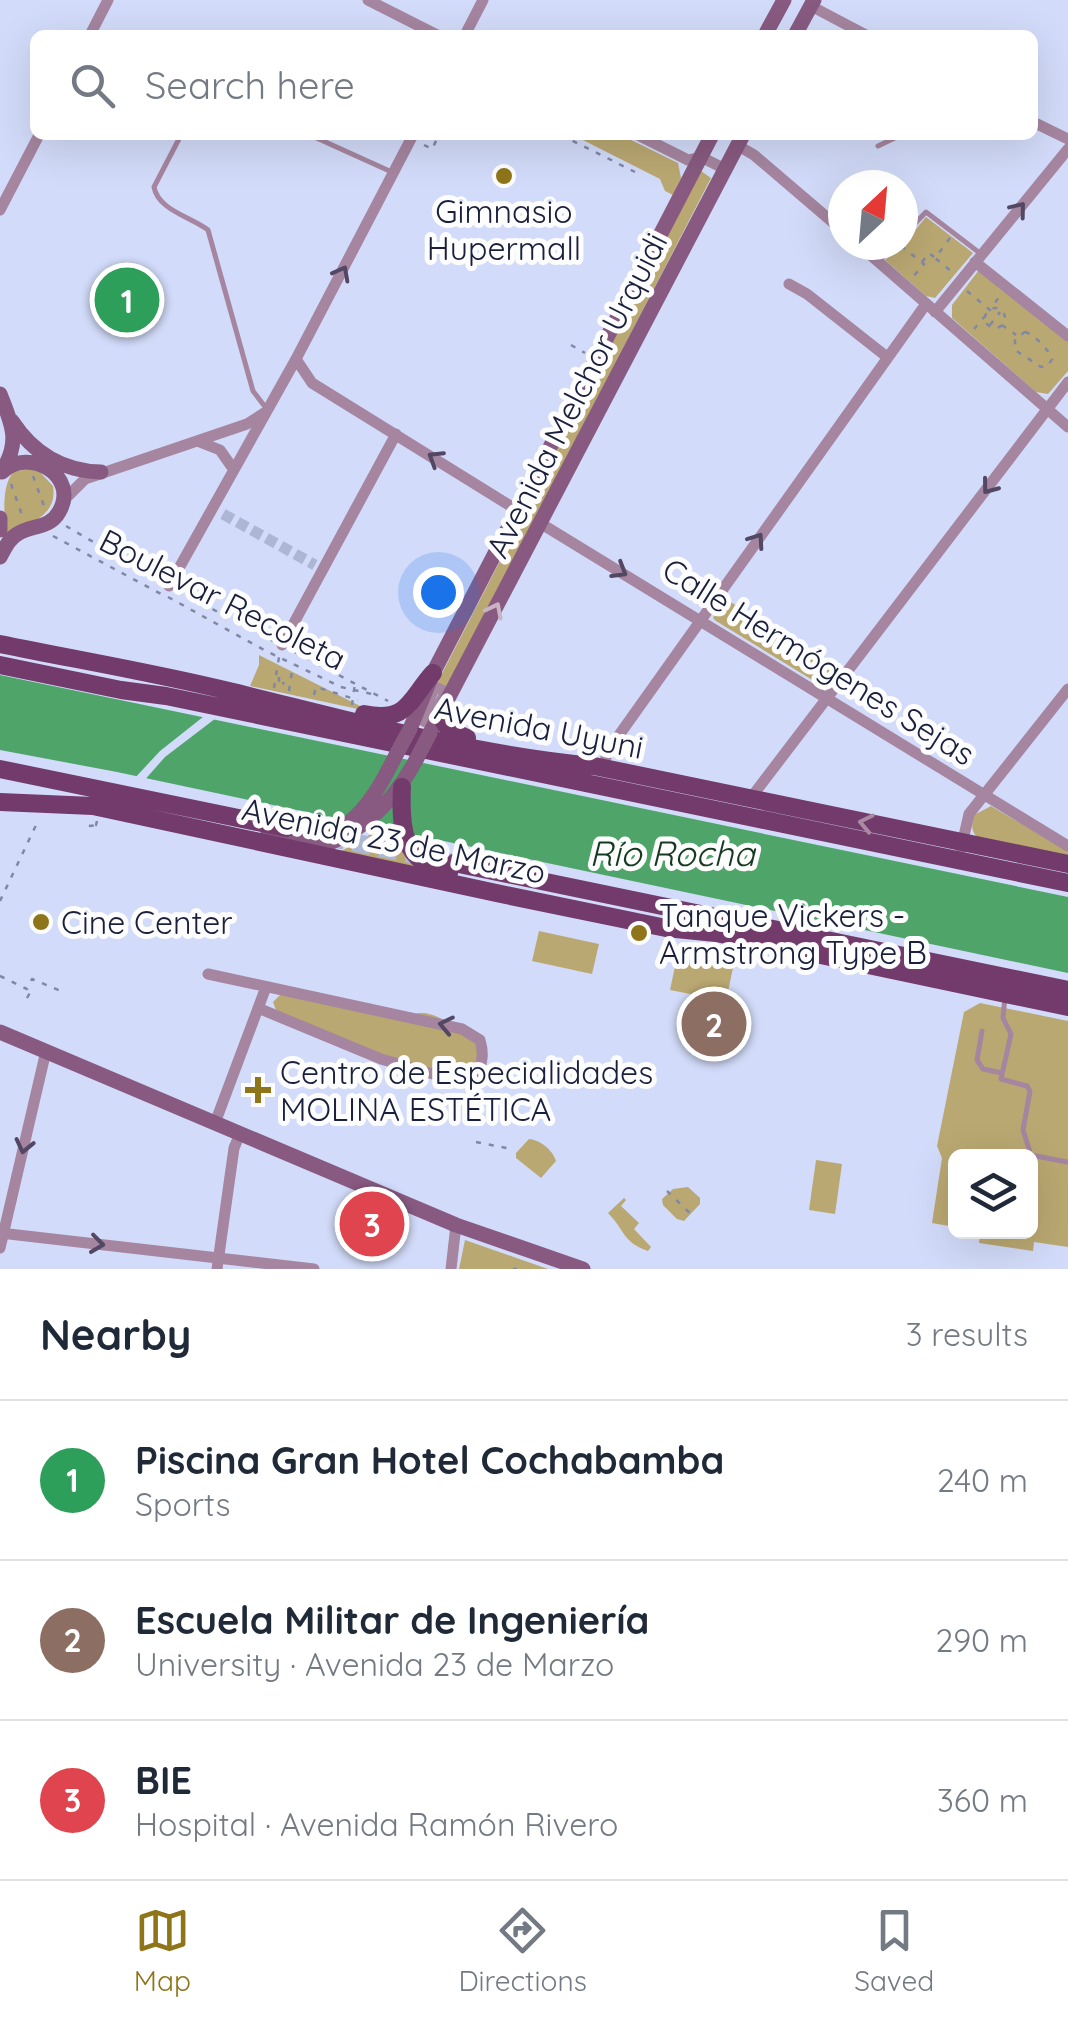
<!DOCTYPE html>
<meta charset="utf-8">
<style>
:root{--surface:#fff;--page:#f2f2f3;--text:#1f2937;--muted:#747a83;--line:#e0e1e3;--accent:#8f751a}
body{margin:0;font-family:Quicksand,sans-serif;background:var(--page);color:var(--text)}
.controls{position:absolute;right:30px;bottom:30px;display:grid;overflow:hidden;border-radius:15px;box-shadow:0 10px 40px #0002}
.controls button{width:90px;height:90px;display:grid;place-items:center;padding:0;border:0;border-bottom:2px solid var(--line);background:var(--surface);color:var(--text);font:50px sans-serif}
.compass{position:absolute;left:828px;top:170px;width:90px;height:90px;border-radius:50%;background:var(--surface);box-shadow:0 10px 40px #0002;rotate:26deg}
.you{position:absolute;left:438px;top:592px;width:35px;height:35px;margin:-25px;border:8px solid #fff;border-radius:50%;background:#1a73e8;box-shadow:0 0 0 15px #1a73e833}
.badge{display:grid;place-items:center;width:65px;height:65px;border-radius:50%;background:var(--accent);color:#fff;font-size:32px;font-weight:700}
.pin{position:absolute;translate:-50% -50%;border:5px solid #fff;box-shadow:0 2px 10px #0006}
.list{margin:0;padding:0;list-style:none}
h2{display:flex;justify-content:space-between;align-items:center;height:130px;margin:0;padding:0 40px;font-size:42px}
h2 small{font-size:32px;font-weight:400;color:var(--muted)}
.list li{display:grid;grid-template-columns:65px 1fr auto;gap:30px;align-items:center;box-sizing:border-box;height:160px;padding:0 40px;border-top:2px solid var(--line)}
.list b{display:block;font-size:38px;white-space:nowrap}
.list p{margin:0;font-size:32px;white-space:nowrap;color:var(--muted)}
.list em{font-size:32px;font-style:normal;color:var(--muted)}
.icon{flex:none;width:55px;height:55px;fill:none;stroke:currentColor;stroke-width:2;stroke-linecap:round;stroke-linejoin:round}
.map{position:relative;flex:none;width:1068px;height:1269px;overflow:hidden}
.search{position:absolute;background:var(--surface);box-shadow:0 10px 40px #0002;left:30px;right:30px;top:30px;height:110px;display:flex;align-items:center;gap:25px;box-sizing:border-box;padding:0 35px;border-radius:15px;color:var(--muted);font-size:38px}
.sheet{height:610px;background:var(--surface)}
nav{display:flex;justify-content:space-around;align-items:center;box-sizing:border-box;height:140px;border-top:2px solid var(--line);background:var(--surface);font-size:28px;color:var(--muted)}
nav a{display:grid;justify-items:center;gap:5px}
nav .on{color:var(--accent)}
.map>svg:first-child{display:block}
.green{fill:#baa872}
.water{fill:#4fa46a}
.pier{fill:#d2dbf9}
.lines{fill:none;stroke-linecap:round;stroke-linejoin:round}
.street-tunnel{stroke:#adb6d3;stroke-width:11;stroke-dasharray:11 5.5;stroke-linecap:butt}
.primary-tunnel{stroke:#adb6d3;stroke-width:18;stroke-dasharray:18 9;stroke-linecap:butt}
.path{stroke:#8188a5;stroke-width:2.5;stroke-dasharray:5 8;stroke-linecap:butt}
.lane{stroke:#a5859f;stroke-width:5}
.street{stroke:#a5859f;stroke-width:11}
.secondary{stroke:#885a81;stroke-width:15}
.primary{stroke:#723b6b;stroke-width:18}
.secondary-bridge{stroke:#885a81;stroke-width:15}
.oneway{stroke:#524864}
.oneway2{stroke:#c8b4c5}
.oneway3{stroke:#aa89a5}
.poi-dot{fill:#8f751a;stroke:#fdfdfd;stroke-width:4}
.labels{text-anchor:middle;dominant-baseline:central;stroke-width:10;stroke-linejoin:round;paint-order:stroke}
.poi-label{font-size:32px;fill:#1a203c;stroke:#fdfdfd;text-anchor:start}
.street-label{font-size:32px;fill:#1a203c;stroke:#fdfdfd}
.water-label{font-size:35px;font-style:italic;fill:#163a21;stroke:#fdfdfd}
</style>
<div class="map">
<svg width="1068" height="1269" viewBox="0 0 1068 1269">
<rect width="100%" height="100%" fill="#d2dbf9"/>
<!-- green -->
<path class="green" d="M573,135H621L678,163L681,178L673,195L665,191L660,179Z
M701,171L711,178L446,692L435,687Z
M926,217L973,253L935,298L926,296L885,260L903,245Z
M979,270L1068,341V371L1048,394L1036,392L952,318V305Z
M37,469L53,486C58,517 27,524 4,536C6,512 0,488 14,471Z
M724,598L842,670L830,684H819L716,621L713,618Z
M259,655L372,712L250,686L259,665Z
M991,806L1068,851V857L980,840C971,832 971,827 974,815Z
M381,828L396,831L432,872L340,852Z
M539,931L599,944L592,974L532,961Z
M677,957L733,968L726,1001L670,990Z
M281,994L406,1018C430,1001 458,1031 478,1044V1064L466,1078L381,1061L276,1010L273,1002Z
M980,1003L1068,1021V1247L1034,1242L1033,1251L979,1243L980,1232H1030V1156H956L955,1227L932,1223L942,1158L937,1146L964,1012Z
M529,1139C540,1140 553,1150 556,1161L541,1178L516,1158V1153Z
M816,1160L842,1164L835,1214L809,1210Z
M688,1187L700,1198V1204L684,1221L677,1219L663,1205L662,1199L673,1189Z
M624,1198L626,1200L621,1206L639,1223L634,1229L651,1247L648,1251C622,1242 625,1230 608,1213Z
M465,1240L548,1269H459Z"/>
<!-- water -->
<path class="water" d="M128,276L140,282V295L129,304L135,322L133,324L119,315L111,317L108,310L112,301L123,304L125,293L118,292L117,287L122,285Z
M0,675L1068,897V973L117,772L0,750Z"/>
<!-- pier -->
<path class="pier" d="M208,713L220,715L165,757L142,783L133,780L160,751Z"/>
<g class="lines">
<!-- street-tunnel -->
<path class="street-tunnel" d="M223,514L315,565"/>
<!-- primary-tunnel -->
<path class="primary-tunnel" d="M327,837L454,863"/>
<!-- path -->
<path class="path" d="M561,135L635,172
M553,137L554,135
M424,145L432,149L439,135
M950,238L935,258L952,272
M901,246L924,264L912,278
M922,262L929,253L934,257
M967,291L990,310L999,297
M985 318a10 10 0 1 1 20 0a10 10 0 1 1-20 0Z
M990,325L1000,312
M1002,325L1016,335
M974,329L985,316
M1025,332C1034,334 1049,350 1052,359L1048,366L1041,367L1015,350V339Z
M571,345L585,353
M33,476L44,506
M11,484L23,518
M66,526L158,580
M53,536L161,594
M178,591L273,641
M168,597L266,651L341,687L376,695
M293,651L388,701
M279,677V685L282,686L284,682
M274,688L279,657
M289,691L293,665
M314,695L316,687L358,700
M352,705L355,683
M97,821L96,825L88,826L100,825
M0,901L38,821
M0,976L27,989L32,979L61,991
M27,998L31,991L28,990
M476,1142L512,1149
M667,1191L694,1217
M513,1269H517"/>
<!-- lane -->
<path class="lane" d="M181,135L154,187C158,210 191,217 208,230L253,391L266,408
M310,135L394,173
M878,146L901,135
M903,236L926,212L981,254
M880,260L894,245
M1005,996L1003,1018L1011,1034L1001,1079L1027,1086L1030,1091L1023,1130L1031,1155L1067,1162
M982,1031L977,1060L983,1069L1002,1073"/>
<!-- street -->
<path class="street" d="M368,0L437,35
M811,6L866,35
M90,35L108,0
M465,35L483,0
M1033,122L1068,139
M638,135L688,160L701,157L725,169
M737,145L754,155L843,231
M0,210L39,135
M859,245L1068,427
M975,262L1068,336
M789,284L807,294L887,357
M935,312L1068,149
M296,359L312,383L517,510
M197,441L220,450L234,470
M64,500L85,479L247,424L264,413
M540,523L1068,846
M169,586L296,359L413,135
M282,645L396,434
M435,687L446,692L428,723L420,719Z
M604,768L607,752L926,304
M750,799L1068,382
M961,849L969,814L1068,689
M208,974L462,1029L480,1040C486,1060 480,1080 457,1081L381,1059L258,1008
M215,1123L266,987
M0,1233L314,1269
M0,1248L46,1051
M217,1269L234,1148L240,1134
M451,1269L456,1225"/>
<!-- secondary -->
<path class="secondary" d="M765,35L784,0
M795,35L814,0
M0,394C11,422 21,441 3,469
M12,421C33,453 62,471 101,472
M0,518V530
M0,557C5,548 9,538 19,533C33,525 50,528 59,512C80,476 29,446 2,472
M410,729L433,673L712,135
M430,733L743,135
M268,833C343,850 367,813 397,753
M305,852C359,836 391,807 417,758
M0,1032L456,1225L583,1269"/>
<!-- primary -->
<path class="primary" d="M0,644C78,660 156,673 233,692C352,721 473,755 594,766L1068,864
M0,665L121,690L166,696L1068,883
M364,714C408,723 409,700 433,673
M440,715L449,730L467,738
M0,769L286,828
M402,787C400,827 402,863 449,873
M0,802L93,806L501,894L666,928L716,933L1068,1007
M454,863L1068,990"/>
<!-- secondary-bridge -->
<path class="secondary-bridge" d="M397,753L410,729
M417,758L430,733"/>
</g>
<!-- one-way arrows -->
<defs><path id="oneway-chevron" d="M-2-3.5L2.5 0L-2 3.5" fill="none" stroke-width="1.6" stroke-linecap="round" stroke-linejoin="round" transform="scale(2.5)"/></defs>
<g class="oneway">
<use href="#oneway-chevron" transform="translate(1019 209) rotate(-51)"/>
<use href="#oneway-chevron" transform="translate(342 273) rotate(-62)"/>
<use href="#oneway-chevron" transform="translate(435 458) rotate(-148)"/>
<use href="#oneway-chevron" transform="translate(989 487) rotate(127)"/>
<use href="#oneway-chevron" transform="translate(757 540) rotate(-55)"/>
<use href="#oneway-chevron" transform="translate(620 571) rotate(31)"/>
<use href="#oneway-chevron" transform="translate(446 1025) rotate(-168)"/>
<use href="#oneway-chevron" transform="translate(24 1146) rotate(103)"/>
<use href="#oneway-chevron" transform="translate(97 1244) rotate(7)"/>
</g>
<use class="oneway2" href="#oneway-chevron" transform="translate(495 610) rotate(-63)"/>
<use class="oneway3" href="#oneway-chevron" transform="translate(866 823) rotate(-168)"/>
<!-- markers -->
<g class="poi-dot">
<circle cx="504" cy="176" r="10"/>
<circle cx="41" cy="922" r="10"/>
<circle cx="639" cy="933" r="10"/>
<path d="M253 1075h10v10h10v10h-10v10h-10v-10h-10v-10h10z"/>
</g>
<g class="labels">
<!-- poi labels -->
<g class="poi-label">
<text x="504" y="211" text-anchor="middle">Gimnasio<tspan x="504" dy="37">Hupermall</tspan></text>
<text x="659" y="915">Tanque Vickers -<tspan x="659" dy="37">Armstrong Type B</tspan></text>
<text x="61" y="922">Cine Center</text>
<text x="280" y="1072">Centro de Especialidades<tspan x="280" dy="37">MOLINA ESTÉTICA</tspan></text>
</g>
<!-- street labels -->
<g class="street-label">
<text transform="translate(576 395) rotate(-63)">Avenida Melchor Urquidi</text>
<text transform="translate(223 599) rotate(27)">Boulevar Recoleta</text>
<text transform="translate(819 661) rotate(32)">Calle Hermógenes Sejas</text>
<text transform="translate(539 727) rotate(11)">Avenida Uyuni</text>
<text transform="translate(394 840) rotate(12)">Avenida 23 de Marzo</text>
</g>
<!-- water labels -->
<g class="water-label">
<text x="672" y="853">Río Rocha</text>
</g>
</g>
</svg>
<div class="controls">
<button><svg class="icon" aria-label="layers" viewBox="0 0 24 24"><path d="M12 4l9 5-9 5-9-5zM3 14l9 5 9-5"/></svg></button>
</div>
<svg class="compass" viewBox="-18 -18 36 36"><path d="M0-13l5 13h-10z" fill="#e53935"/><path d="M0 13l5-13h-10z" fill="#747a83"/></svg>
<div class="you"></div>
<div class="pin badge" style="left:127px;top:300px;background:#2e9e5b">1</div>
<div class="pin badge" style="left:714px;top:1024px;background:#8d6e63">2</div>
<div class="pin badge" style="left:372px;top:1224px;background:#e0444e">3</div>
<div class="search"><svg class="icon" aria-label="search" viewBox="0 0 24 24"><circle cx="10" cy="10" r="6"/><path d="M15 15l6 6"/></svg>Search here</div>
</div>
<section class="sheet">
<h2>Nearby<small>3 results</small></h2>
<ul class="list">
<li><span class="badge" style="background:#2e9e5b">1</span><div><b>Piscina Gran Hotel Cochabamba</b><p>Sports</p></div><em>240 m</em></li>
<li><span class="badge" style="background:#8d6e63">2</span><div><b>Escuela Militar de Ingeniería</b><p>University · Avenida 23 de Marzo</p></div><em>290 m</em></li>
<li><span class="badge" style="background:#e0444e">3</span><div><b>BIE</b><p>Hospital · Avenida Ramón Rivero</p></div><em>360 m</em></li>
</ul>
</section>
<nav>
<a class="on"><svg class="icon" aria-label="map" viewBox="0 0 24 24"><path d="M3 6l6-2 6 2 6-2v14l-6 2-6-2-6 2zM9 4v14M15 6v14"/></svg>Map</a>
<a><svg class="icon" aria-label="directions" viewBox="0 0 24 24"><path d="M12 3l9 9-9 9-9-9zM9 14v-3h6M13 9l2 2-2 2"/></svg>Directions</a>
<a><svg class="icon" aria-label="saved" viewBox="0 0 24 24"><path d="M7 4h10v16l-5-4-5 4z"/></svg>Saved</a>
</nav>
